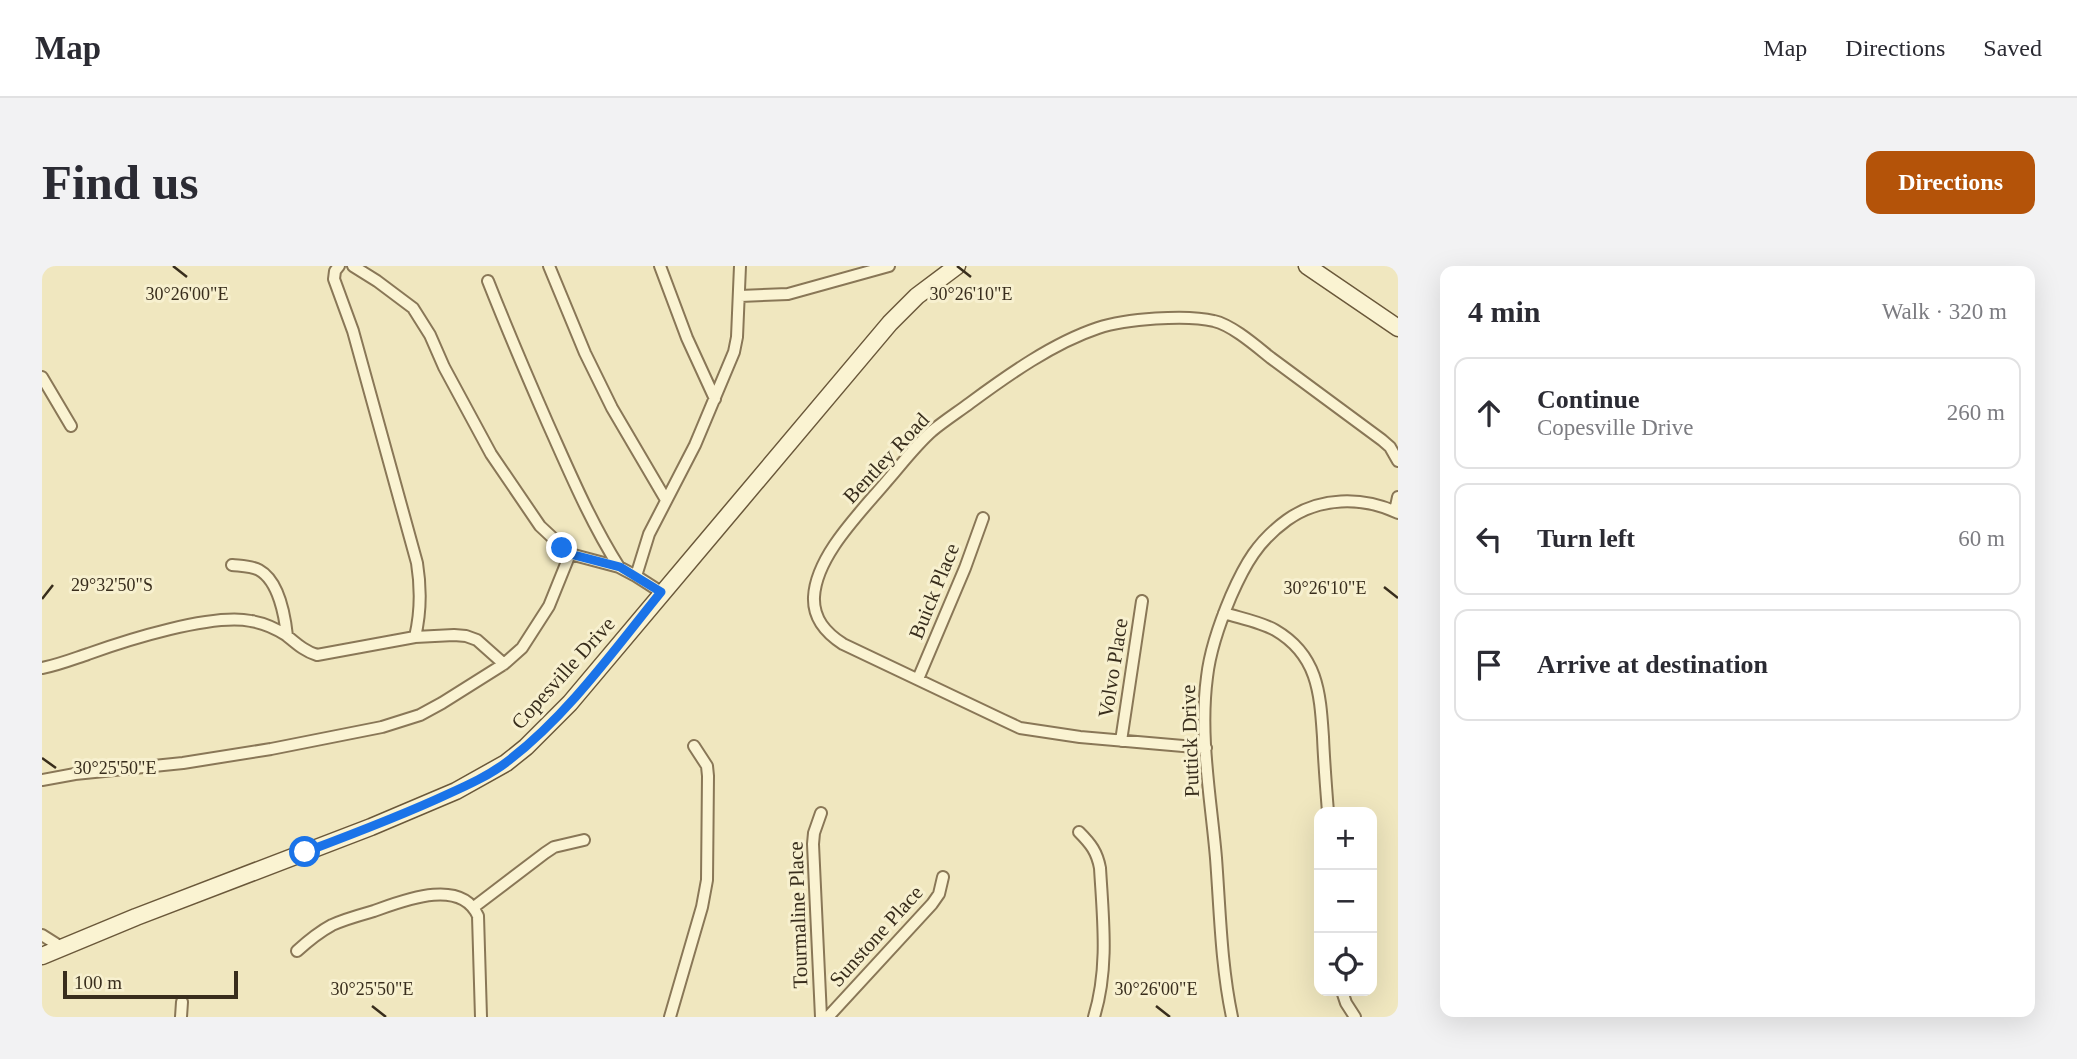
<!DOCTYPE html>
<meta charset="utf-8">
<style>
:root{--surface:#fff;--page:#f2f2f3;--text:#2b2b33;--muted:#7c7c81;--line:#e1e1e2;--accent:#b45309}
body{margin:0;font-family:"Times New Roman",serif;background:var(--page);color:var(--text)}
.controls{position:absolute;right:21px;bottom:21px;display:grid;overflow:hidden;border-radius:14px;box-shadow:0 7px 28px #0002}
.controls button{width:63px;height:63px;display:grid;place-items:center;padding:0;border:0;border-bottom:2px solid var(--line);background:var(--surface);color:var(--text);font:35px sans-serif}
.scale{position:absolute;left:21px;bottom:18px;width:175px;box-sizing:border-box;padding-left:7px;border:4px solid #382d1c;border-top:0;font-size:19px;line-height:24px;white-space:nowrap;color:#382d1c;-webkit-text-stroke:5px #f7f0cf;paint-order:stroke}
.stop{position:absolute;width:21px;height:21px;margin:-16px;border:5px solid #1a73e8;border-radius:50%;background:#fff}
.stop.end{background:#1a73e8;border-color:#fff;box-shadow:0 2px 7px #0008}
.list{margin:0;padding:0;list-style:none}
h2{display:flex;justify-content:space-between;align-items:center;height:91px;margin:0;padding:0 28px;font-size:30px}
h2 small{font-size:23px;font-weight:400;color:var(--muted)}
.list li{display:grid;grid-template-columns:46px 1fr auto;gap:21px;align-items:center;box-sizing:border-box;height:112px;margin:0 14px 14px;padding:0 14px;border:2px solid var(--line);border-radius:14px}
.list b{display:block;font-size:26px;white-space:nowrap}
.list p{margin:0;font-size:23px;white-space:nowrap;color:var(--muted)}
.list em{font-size:23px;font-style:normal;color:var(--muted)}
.icon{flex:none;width:38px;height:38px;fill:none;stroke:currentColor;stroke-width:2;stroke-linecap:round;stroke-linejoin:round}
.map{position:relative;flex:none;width:1356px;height:751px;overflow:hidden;border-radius:14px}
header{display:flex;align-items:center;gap:42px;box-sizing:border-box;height:98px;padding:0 35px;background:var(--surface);border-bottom:2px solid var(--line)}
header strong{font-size:33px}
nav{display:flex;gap:38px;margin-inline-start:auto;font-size:24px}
.intro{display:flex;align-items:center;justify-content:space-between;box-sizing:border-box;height:168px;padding:0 42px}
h1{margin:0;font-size:49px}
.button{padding:18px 32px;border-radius:14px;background:var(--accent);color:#fff;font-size:24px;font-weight:700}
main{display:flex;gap:42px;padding:0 42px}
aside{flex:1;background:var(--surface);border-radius:14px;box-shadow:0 7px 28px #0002}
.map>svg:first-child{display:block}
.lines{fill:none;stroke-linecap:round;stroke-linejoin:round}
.street-casing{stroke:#897757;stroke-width:14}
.secondary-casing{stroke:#6a583a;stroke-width:19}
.street{stroke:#faf3d2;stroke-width:10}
.secondary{stroke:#faf3d2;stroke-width:16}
.route{stroke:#1a73e8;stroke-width:9}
.ticks{fill:none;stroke:#382d1c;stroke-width:2.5}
.labels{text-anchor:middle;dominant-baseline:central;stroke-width:6;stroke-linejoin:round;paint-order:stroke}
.street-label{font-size:21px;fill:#382d1c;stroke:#f7f0cf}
.ticks-label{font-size:18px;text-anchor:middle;fill:#382d1c;stroke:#f7f0cf;stroke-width:6;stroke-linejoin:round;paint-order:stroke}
</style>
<header>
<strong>Map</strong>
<nav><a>Map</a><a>Directions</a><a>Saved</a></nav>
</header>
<div class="intro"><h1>Find us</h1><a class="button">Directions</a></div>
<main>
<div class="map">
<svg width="1356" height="751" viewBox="0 0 1356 751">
<rect width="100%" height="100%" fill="#f0e7bf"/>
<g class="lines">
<!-- street casing -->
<g class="street-casing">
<path id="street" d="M297,0L293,5L292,13L311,65L375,297C379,322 379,346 373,371
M311,0L335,15L371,42L388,69L402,101L449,188L498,260L528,288
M507,0L543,87L570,142L624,234
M618,0L645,72L673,133
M446,15C465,63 485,110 506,158C528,207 548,255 577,301
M698,30L746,28L847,0
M0,111L29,160
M1353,245L1356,231
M190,299C198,300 210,300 217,304C237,315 243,351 245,370
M619,326L594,310L607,268L653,179L692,86L695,71L698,0
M1182,347C1198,352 1219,356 1233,364C1276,389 1278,427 1281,471C1282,496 1284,521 1286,546
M0,402C16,399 31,393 46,388C85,374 170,347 209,355C222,357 233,362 244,369C254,377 262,385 275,389L373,371L412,369L424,370L435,374L462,398
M876,413L923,302L941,252
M1079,475L1100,335
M1164,482L1038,471L978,462L961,454L801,378C784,367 771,353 772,331C774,290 818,247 844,216C859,199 873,180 890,165C902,155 916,146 928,137C966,109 1011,77 1056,62C1083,53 1144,48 1172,55C1190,59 1214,80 1229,92C1266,119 1303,147 1340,174L1348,181L1356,195
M0,514L33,508L141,497L229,483L340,461L378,449L400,437L462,398L480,382L507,340L528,288L577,301L594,310
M779,547L772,567L771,578L779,751
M1037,566C1049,578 1055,586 1058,602C1061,653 1067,702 1052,751
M432,641L503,587L512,581L542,574
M0,669L19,681
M255,685C266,675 277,666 290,659C303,653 318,649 332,645C360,635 419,611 436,650L439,751
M1300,725L1304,737L1313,751
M139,751L140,736
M628,751L660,641L665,614L666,510L665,500L652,480
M786,751L890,638L897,628L901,611
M1190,751C1179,699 1178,645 1174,592C1169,533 1157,471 1165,411C1168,384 1178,356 1189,330C1203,298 1216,275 1245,254C1277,231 1320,230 1356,247"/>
</g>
<!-- secondary casing -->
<g class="secondary-casing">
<path id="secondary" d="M1265,0L1356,62
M0,690L94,651L329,561L414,525L464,497L484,481L528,437L848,57L875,30L915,0"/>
</g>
<!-- street -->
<use href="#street" class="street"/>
<!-- secondary -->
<use href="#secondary" class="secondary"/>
</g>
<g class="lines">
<!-- route -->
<path class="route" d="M263,586C311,568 359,550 406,528C426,519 448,509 466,495C526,449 572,384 619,326L578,301L528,288L520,282"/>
</g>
<!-- ticks -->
<path class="ticks" d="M131,0L145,11M915,0L929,11M1342,321L1356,332M0,333L11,319M0,492L14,502M330,740L344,751M1114,740L1128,751"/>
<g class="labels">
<!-- street labels -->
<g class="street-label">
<text transform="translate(844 192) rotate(-47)">Bentley Road</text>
<text transform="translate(892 325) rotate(-68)">Buick Place</text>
<text transform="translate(1071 402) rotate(-81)">Volvo Place</text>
<text transform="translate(521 407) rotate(-48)">Copesville Drive</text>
<text transform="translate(1148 475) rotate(-92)">Puttick Drive</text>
<text transform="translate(756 649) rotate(-92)">Tourmaline Place</text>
<text transform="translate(834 670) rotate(-48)">Sunstone Place</text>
</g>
</g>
<g class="ticks-label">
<text x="145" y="34">30°26'00"E</text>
<text x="929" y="34">30°26'10"E</text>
<text x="70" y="325">29°32'50"S</text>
<text x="1283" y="328">30°26'10"E</text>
<text x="73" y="508">30°25'50"E</text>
<text x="330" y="729">30°25'50"E</text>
<text x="1114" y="729">30°26'00"E</text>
</g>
</svg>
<div class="controls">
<button>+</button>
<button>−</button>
<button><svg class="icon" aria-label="locate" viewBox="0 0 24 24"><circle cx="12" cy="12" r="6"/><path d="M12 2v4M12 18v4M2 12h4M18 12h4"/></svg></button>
</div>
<div class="scale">100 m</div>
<div class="stop" style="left:263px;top:586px"></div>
<div class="stop end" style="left:520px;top:282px"></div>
</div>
<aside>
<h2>4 min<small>Walk · 320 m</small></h2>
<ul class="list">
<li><svg class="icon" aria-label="ahead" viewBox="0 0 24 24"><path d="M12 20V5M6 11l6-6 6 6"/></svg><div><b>Continue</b><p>Copesville Drive</p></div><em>260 m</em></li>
<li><svg class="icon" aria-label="left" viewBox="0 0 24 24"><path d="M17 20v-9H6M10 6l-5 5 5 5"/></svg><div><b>Turn left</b></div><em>60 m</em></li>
<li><svg class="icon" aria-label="arrive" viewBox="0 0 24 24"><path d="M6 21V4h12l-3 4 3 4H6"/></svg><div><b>Arrive at destination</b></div></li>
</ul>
</aside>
</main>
